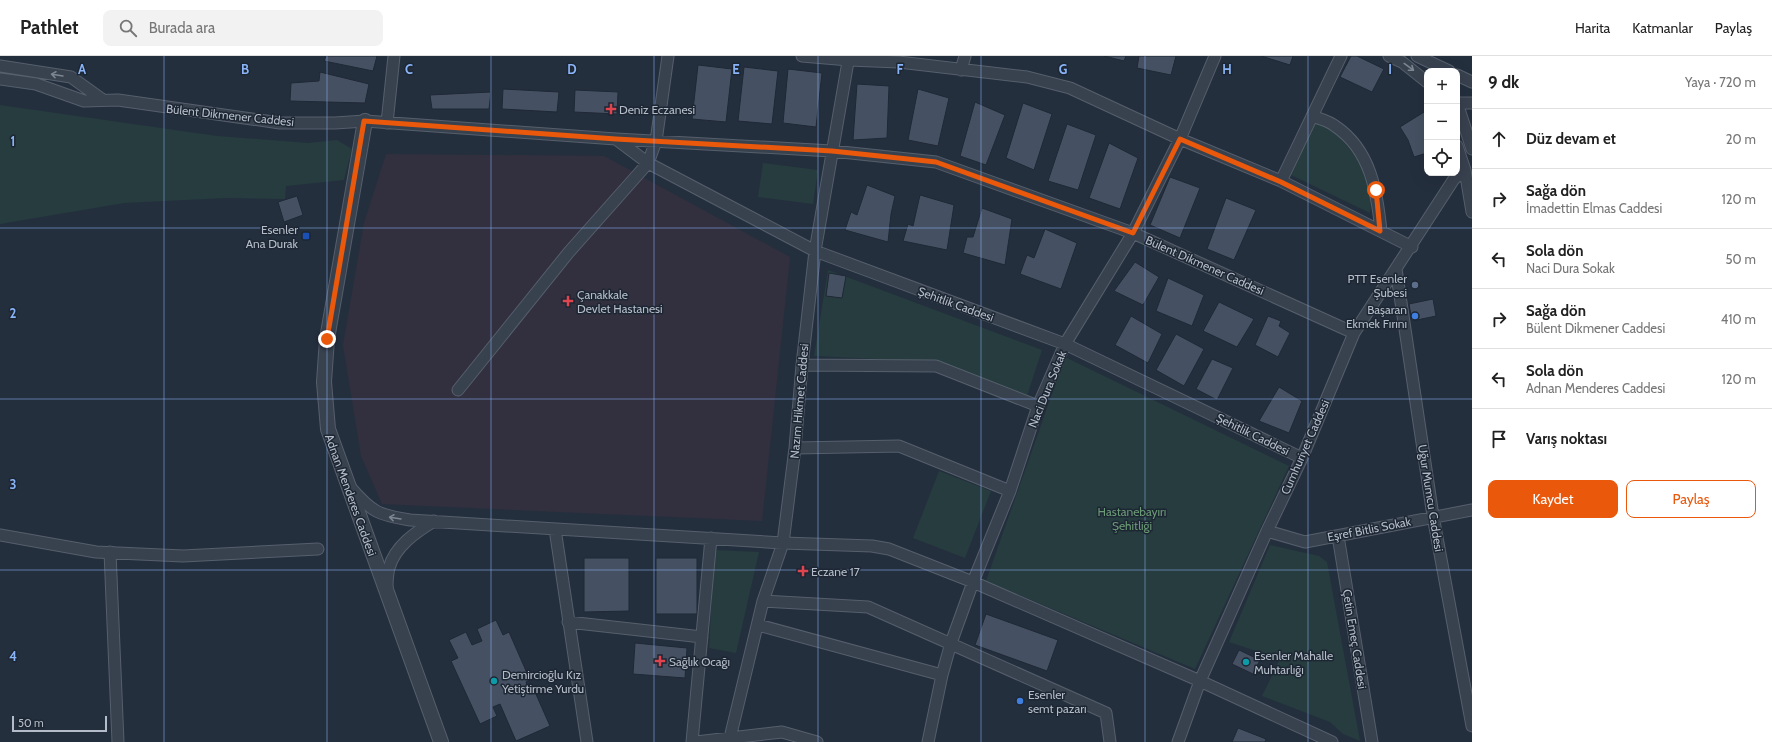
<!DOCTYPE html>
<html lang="tr">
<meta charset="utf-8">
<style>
:root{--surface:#fff;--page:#f2f2f2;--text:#222;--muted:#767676;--line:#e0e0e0;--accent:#ea580c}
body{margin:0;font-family:Cabin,sans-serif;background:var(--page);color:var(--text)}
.controls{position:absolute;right:12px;top:12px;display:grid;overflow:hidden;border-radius:8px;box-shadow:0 4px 16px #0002}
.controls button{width:36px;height:36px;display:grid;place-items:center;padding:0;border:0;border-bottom:1px solid var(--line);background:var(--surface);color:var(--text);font:20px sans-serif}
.scale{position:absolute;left:12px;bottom:10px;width:95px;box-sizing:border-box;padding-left:4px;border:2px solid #b4bcc9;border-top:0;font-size:11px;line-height:14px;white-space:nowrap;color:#b4bcc9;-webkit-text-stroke:3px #1d2633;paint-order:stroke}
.stop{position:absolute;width:12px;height:12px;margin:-9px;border:3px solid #ea580c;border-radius:50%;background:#fff}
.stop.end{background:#ea580c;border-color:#fff;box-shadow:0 1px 4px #0008}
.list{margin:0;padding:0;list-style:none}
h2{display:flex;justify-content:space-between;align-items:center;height:52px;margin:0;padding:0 16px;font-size:17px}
h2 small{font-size:13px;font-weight:400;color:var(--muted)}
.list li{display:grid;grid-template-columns:26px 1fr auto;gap:12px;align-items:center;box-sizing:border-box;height:60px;padding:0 16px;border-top:1px solid var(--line)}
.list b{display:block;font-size:15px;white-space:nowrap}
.list p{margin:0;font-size:13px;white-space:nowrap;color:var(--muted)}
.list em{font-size:13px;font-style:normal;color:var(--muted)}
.actions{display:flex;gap:8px;padding:12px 16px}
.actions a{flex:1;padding:9px 0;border:1px solid var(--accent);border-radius:8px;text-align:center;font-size:14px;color:var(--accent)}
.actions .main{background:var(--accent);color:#fff}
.icon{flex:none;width:22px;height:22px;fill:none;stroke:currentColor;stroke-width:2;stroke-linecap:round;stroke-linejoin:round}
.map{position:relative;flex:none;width:1472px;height:686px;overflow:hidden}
header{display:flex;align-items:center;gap:24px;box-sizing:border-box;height:56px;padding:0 20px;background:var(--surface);border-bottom:1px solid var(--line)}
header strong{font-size:19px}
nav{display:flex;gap:22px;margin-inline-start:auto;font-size:14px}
.search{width:280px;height:36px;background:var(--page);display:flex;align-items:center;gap:10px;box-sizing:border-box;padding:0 14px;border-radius:8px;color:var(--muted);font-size:15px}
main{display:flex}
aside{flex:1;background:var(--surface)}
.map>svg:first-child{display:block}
.medical{fill:#32303f}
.green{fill:#263c3f}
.building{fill:#455162;stroke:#1f2835}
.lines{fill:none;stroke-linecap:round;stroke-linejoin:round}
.minor-casing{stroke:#565f6c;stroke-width:13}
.tertiary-casing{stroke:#565f6c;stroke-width:16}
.minor{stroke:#38414e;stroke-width:11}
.tertiary{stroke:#38414e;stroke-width:14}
.oneway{stroke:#7c8592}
.route{stroke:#ea580c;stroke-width:5}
.grid{fill:none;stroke:#8ab4f8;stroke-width:1;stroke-opacity:0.55}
.health-dot{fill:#e0444e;stroke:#1d2633;stroke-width:1.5}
.transit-dot{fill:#1a4fb4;stroke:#1d2633;stroke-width:1.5}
.service-dot{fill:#5c6f8a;stroke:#1d2633;stroke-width:1.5}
.shop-dot{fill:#3f7fe0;stroke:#1d2633;stroke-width:1.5}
.culture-dot{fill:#0f9aa8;stroke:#1d2633;stroke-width:1.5}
.labels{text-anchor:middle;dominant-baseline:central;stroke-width:3;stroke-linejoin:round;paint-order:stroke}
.poi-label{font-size:12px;fill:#b4bcc9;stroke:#1d2633;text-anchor:start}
.street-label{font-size:12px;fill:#b4bcc9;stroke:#1d2633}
.park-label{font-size:12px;fill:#6b9a76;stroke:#1d2633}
.grid-label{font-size:13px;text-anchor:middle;font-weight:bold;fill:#8ab4f8;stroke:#1d2633;stroke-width:3;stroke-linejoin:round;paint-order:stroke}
</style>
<header>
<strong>Pathlet</strong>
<div class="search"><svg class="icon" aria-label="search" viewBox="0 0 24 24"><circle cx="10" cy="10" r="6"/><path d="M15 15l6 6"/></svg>Burada ara</div>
<nav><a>Harita</a><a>Katmanlar</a><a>Paylaş</a></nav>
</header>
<main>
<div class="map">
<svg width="1472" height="686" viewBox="0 0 1472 686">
<rect width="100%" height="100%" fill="#242f3e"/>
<!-- medical -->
<path class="medical" d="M386,98L604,100L790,201L762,465L382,448L361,400L343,289L364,167Z"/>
<!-- green -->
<path class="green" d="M0,49L217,80L308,87L337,84L352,93L344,124L286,130L285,143L226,142L124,147L0,168Z
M1314,66L1334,74L1366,113L1372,136L1370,157L1291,119Z
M763,107L818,114L813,148L758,141Z
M828,214L1042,294L1027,340L937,306L814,300Z
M1065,301L1289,410L1195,613L986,525Z
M939,415L991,435L965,502L913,482Z
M1270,489L1319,500L1327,506L1360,685L1343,678L1330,666L1262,640L1280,603L1229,586Z
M714,494L759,496L736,597L709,592Z"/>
<!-- building -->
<path class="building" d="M326,0H377L373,15L324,5Z
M1104,0H1126L1124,5Z
M1139,0H1176L1171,19L1137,12Z
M1261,0H1293L1290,9Z
M1351,0H1357L1384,13L1372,36L1340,21Z
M698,9L732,13L726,66L692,63Z
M744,11L778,15L772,68L738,65Z
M788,13L822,17L816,71L783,67Z
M320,16L369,28L365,47L290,45L291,27L319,25Z
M857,28L889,30L887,82L853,84Z
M503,33L559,36L557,56L502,53Z
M918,33L949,42L938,90L908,84Z
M575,34L618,36L617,58L574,56Z
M491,36L489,53H432L430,39Z
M975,46L1005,59L986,109L960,100Z
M1023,47L1052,58L1034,114L1006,102Z
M1424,56L1427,61V97L1414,101L1408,84L1400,71Z
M1067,68L1096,79L1078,134L1048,125Z
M1109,87L1138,102L1120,153L1089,142Z
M1170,121L1200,132L1180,182L1150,169Z
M867,129L895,140L891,158L888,186L845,174L851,156L857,159Z
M920,139L954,149L947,194L903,185L908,168L913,170Z
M297,140L303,159L284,166L278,146Z
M1226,142L1256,154L1234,204L1207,193Z
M982,152L1012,163L1005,209L963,197L967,181H973Z
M1045,173L1077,187L1061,233L1020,218L1027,199L1034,202Z
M1135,206L1159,221L1143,249L1114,235Z
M829,217L846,220L842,242L826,240Z
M1168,222L1204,239L1192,270L1156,255Z
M1433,243L1436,260L1412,265L1409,248Z
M1219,246L1254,263L1237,291L1203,275Z
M1131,260L1162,278L1148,307L1115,289Z
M1268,260L1281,265L1279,270L1290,277L1278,301L1255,289Z
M1176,278L1204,293L1184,330L1156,314Z
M1212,303L1233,312L1217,344L1196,333Z
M1279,331L1302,345L1289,377L1259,365Z
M584,502H629V555L584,556Z
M656,502H697V558H656Z
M986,558L1058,584L1047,615L975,589Z
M496,564L503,579L509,576L530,624L526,626L527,629L531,627L550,670L516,685L500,648L493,651L497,660L480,668L451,605L458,602L449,584L466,576L472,589L482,585L477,573Z
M635,587L687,592L685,622L633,618Z
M1239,594L1260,604L1253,618L1232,608Z
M1238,672L1266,683L1265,686H1232Z"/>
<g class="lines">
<!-- minor casing -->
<g class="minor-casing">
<path id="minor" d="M802,0L849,4L899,6L1027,21L1070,32L1180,83L1281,125L1412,191
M1389,0L1402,6L1427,26
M1417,0L1449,15
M0,10L71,21L103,44
M961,14L965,0
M1457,19L1472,26
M0,23L36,28L84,45L118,44L280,67H335L365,65L616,83L832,95L936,106L1133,177L1354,277
M1457,47L1472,93
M1457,47H1472
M1312,60C1320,63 1329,65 1335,70C1371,94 1377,136 1381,175
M387,67L394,0
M616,83L648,107L815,195L1065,288L1302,402
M1457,90L1465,114L1472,156
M1281,125L1341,0
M1396,213L1433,460L1472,670
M802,309L936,310L1038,350
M458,334L569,196L648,107L656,85L668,0
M795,392L899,390L1010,435
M351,432C372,456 378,459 410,464L783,487L872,490L889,493L973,526L1200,625L1332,686
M555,473L587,686
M1267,475L1305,486L1472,454
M0,479L96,496L183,500L318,493
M1338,480L1372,686
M110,496L118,686
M387,534C387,527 387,519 389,512C395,490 416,476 434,465
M763,545L868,551L1106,657L1110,686
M568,566L702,581
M758,569L942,619
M692,686L711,482
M696,686L782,676L817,686
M729,686L763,545L783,487L795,392L802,309L815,195L849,0
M928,686L942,619L951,587L973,526L1010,435L1038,350L1065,288L1133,177L1180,83L1215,0
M1178,686L1200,625L1267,475L1302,402L1354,277L1454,123L1465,114"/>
</g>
<!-- tertiary casing -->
<g class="tertiary-casing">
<path id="tertiary" d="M365,65L327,283L324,326L328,373L441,686"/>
</g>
<!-- minor -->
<use href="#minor" class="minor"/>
<!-- tertiary -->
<use href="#tertiary" class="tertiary"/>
</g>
<!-- one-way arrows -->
<defs><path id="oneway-shaft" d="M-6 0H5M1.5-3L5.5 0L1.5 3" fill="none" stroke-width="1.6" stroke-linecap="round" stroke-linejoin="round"/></defs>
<g class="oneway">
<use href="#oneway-shaft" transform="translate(1409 11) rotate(36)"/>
<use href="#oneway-shaft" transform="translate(57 19) rotate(-171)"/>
<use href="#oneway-shaft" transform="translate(395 462) rotate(-171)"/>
</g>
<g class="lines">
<!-- route -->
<path class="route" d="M327,283L364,65L616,83L832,95L936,106L1133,177L1180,83L1281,126L1380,175L1376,134"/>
</g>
<!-- grid -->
<path class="grid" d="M164,0V686M327,0V686M491,0V686M654,0V686M818,0V686M981,0V686M1145,0V686M1308,0V686M0,172H1472M0,343H1472M0,514H1472"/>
<!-- markers -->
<g class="health-dot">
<path d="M609 47h4v4h4v4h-4v4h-4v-4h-4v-4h4z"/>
<path d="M566 239h4v4h4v4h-4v4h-4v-4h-4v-4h4z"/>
<path d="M801 509h4v4h4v4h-4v4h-4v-4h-4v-4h4z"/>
<path d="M658 599h4v4h4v4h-4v4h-4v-4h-4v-4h4z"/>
</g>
<rect class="transit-dot" x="302" y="176" width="8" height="8" rx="2"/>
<circle class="service-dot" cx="1415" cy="229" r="4"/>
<g class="shop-dot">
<circle cx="1415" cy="260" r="4"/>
<circle cx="1020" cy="645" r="4"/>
</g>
<g class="culture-dot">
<circle cx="1246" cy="606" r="4"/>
<circle cx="494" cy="625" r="4"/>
</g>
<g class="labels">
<!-- poi labels -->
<g class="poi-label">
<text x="619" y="53">Deniz Eczanesi</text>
<text x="298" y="173" text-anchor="end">Esenler<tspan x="298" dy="14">Ana Durak</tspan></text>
<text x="1407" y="222" text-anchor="end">PTT Esenler<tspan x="1407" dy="14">Şubesi</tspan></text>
<text x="577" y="238">Çanakkale<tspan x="577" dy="14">Devlet Hastanesi</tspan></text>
<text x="1407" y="253" text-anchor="end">Başaran<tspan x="1407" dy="14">Ekmek Fırını</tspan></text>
<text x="811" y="515">Eczane 17</text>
<text x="1254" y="599">Esenler Mahalle<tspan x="1254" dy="14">Muhtarlığı</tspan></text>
<text x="669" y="605">Sağlık Ocağı</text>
<text x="502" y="618">Demircioğlu Kız<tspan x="502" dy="14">Yetiştirme Yurdu</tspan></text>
<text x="1028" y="638">Esenler<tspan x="1028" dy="14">semt pazarı</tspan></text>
</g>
<!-- street labels -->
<g class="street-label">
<text transform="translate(230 59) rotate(6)">Bülent Dikmener Caddesi</text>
<text transform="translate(1205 209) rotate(24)">Bülent Dikmener Caddesi</text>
<text transform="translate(956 248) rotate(20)">Şehitlik Caddesi</text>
<text transform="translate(1047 333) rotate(-68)">Naci Dura Sokak</text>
<text transform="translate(799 345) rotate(-85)">Nazım Hikmet Caddesi</text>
<text transform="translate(1253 378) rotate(26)">Şehitlik Caddesi</text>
<text transform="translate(1305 391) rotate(-66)">Cumhuriyet Caddesi</text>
<text transform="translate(351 439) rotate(70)">Adnan Menderes Caddesi</text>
<text transform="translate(1431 442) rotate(81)">Uğur Mumcu Caddesi</text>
<text transform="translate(1369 473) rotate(-11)">Eşref Bitlis Sokak</text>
<text transform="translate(1355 583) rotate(81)">Çetin Emeç Caddesi</text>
</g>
<!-- park labels -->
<g class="park-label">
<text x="1132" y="455">Hastanebayırı<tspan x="1132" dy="14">Şehitliği</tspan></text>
</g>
</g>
<g class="grid-label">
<text x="82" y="18">A</text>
<text x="245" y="18">B</text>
<text x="409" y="18">C</text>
<text x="572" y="18">D</text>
<text x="736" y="18">E</text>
<text x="900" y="18">F</text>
<text x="1063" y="18">G</text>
<text x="1227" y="18">H</text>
<text x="1390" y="18">I</text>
<text x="13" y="90">1</text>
<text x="13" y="262">2</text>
<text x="13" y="433">3</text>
<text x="13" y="605">4</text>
</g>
</svg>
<div class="controls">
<button>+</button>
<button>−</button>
<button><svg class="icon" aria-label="locate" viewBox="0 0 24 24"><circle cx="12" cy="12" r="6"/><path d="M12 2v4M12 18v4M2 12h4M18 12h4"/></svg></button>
</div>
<div class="scale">50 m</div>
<div class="stop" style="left:1376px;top:134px"></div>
<div class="stop end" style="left:327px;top:283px"></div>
</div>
<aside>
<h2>9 dk<small>Yaya · 720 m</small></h2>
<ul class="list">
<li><svg class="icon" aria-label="ahead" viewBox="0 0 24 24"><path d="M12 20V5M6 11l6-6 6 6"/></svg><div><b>Düz devam et</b></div><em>20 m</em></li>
<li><svg class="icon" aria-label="right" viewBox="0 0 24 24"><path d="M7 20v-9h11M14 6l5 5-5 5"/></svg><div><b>Sağa dön</b><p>İmadettin Elmas Caddesi</p></div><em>120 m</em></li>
<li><svg class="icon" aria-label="left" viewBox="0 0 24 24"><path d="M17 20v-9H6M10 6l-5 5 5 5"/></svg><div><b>Sola dön</b><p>Naci Dura Sokak</p></div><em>50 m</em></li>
<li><svg class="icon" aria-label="right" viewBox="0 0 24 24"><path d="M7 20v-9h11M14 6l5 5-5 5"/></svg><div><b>Sağa dön</b><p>Bülent Dikmener Caddesi</p></div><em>410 m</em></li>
<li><svg class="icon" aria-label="left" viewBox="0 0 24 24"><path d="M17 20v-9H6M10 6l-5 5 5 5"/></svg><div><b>Sola dön</b><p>Adnan Menderes Caddesi</p></div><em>120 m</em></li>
<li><svg class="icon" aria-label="arrive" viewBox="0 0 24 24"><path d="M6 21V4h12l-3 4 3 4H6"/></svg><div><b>Varış noktası</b></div></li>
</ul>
<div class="actions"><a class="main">Kaydet</a><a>Paylaş</a></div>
</aside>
</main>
